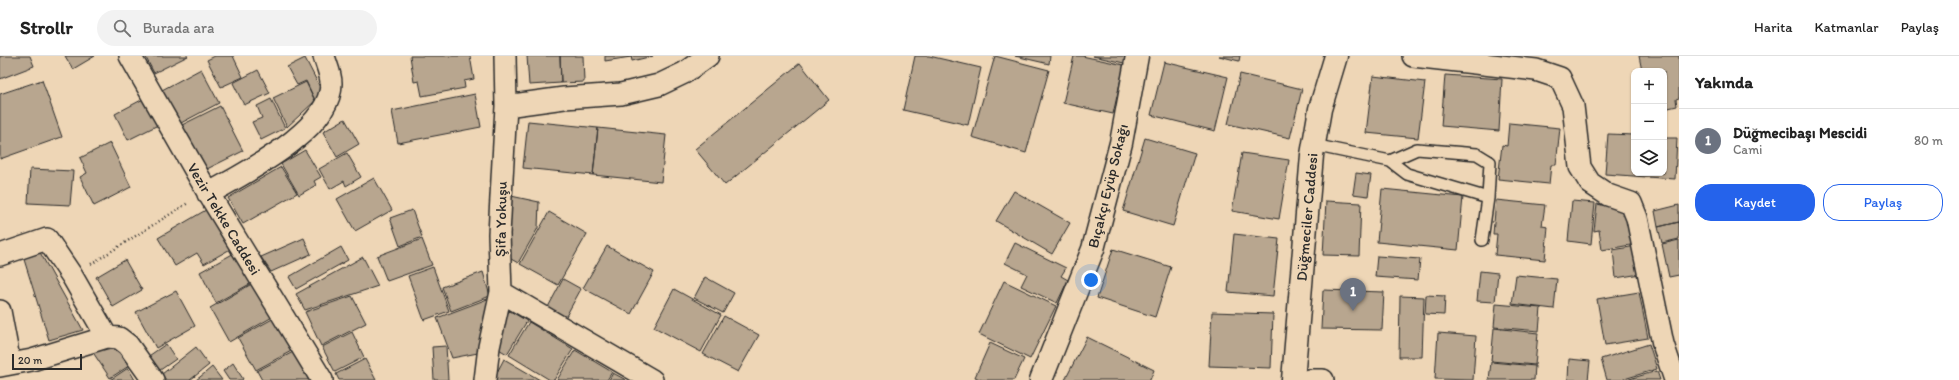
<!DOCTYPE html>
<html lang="tr">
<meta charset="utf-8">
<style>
:root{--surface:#fff;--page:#f2f2f2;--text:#222;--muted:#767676;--line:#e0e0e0;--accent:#2563eb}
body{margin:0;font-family:Itim,sans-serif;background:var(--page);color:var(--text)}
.controls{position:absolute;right:12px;top:12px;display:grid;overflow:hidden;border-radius:8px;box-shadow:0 1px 3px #0004}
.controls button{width:36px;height:36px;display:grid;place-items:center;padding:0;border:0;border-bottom:1px solid var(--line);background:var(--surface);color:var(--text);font:20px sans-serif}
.scale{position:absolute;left:12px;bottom:10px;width:70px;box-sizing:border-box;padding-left:4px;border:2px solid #2b2b2b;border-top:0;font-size:11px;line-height:14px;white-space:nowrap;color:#2b2b2b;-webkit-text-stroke:3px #eed6b6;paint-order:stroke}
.you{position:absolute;left:1091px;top:224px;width:14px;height:14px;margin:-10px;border:3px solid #fff;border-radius:50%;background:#1a73e8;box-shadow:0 0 0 6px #1a73e833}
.badge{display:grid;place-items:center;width:26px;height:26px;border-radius:50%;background:var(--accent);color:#fff;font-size:13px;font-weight:700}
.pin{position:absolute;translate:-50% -33px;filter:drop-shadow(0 1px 2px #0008)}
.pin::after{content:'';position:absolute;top:21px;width:14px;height:12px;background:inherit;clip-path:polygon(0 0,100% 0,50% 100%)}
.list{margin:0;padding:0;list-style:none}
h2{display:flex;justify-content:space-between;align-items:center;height:52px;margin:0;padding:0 16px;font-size:17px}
h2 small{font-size:13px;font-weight:400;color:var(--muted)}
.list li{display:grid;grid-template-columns:26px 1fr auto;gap:12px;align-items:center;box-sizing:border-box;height:64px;padding:0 16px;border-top:1px solid var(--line)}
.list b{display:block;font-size:15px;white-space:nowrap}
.list p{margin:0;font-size:13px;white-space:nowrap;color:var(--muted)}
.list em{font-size:13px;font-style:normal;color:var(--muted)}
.actions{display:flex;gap:8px;padding:12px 16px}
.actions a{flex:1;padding:9px 0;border:1px solid var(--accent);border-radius:16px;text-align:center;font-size:14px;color:var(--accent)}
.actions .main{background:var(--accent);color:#fff}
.icon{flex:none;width:22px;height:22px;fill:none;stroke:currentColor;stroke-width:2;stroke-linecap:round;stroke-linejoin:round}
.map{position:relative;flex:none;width:1679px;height:324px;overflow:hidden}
header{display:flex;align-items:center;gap:24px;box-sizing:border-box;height:56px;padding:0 20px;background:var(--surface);border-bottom:1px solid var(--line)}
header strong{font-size:19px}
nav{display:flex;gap:22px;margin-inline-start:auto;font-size:14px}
.search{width:280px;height:36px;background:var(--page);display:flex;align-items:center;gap:10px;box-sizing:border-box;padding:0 14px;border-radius:22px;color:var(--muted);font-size:15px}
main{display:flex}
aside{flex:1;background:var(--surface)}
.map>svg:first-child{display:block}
.building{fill:#b8a68f;stroke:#2b2b2b}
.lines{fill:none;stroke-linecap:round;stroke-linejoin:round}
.lane-casing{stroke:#2b2b2b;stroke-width:14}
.street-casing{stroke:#2b2b2b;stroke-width:24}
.secondary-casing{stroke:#2b2b2b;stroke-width:25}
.path{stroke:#2b2b2b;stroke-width:2.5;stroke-dasharray:1 3;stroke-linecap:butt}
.lane{stroke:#eed6b6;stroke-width:11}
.street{stroke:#eed6b6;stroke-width:21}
.secondary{stroke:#eed6b6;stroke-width:22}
.labels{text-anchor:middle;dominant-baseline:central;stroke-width:3.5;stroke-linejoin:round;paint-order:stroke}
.street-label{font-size:15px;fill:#2b2b2b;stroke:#eed6b6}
</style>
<header>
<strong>Strollr</strong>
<div class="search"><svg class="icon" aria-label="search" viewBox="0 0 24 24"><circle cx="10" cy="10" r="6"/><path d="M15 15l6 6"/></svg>Burada ara</div>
<nav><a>Harita</a><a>Katmanlar</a><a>Paylaş</a></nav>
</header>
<main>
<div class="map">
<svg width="1679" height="324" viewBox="0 0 1679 324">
<rect width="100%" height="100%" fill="#eed6b6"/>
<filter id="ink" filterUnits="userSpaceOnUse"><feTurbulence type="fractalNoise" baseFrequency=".025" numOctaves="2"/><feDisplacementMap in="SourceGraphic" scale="8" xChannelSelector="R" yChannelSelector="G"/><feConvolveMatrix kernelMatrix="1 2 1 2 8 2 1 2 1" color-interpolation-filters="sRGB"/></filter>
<g filter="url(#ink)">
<!-- building -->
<path class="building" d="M0,0H30L34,10L0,23Z
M65,0H95L73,13Z
M145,0H188L154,17Z
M215,0H233L243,21L221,31L207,4Z
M410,0H470L474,23L464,25L465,32L422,40L419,25L414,26Z
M527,0H560L561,27L529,29Z
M560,0H583L584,26L561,27Z
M605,0H631V1L605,5Z
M653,0L632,5L631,0Z
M915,0H929L981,12L968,69L903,54Z
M995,0L1049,14L1026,97L972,81Z
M1015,0H1050L1049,8Z
M1074,0H1082L1124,9L1113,58L1063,47Z
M1093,0H1126L1124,7Z
M1219,0H1240L1239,5Z
M1639,0H1679V42L1676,43L1677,50L1664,53V15H1642Z
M305,2L324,39L315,44L306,25L297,29L287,11Z
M1164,6L1228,21L1215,75L1151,59Z
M800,7L829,44L725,129L695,93Z
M201,13L219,47L179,68L162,34Z
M258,14L270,37L244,49L233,27Z
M1240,18L1302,33L1290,82L1228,68Z
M1445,19L1502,23L1499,75L1441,70Z
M1373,20L1425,26L1418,82L1366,77Z
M42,24L62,81L0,103V38Z
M306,26L315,45L287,71L273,42Z
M475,38L481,71L398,87L392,55Z
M147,41L160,68L128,84L115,58Z
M271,43L285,72L261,84L252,66L262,62L257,50Z
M220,50L243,95L203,115L180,70Z
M345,63L359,88L337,101L323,76Z
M528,65L598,72L593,119L523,112Z
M1509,67L1560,72L1556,109H1551L1549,128L1498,123L1502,89L1507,90Z
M598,72L666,79L661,126L593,119Z
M1608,78L1634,79V117H1664V82H1677L1675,123L1605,118Z
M1145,82L1195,97L1173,170L1123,155Z
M110,87L131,131L94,150L80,121L87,117L80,102Z
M305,94L321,121L314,125L316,129L299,139L281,108Z
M347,97L361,121L346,130L344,125L330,133L319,113Z
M1242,97L1289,104L1279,163L1232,155Z
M281,111L297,137L243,168L228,142Z
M30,113L73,115L70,149L28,147Z
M1356,117L1371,119L1368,140L1353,138Z
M374,122L392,154L355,175L337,143Z
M1382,133L1463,141L1458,194L1377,186Z
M1014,135L1070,167L1052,198L996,165Z
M511,140L539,146L538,172L518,207L504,199Z
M1496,144L1545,149L1542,170L1548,171L1545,204L1495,199L1497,178H1493Z
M1326,145L1361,147L1359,200L1323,199Z
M1572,145L1595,147L1591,188L1568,185Z
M1597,148L1631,155L1636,188L1602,194L1599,174L1594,175Z
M1679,149V166L1658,171L1655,155Z
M211,151L234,191L204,208L197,197L175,210L158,182Z
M412,154L422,181L400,190L390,162Z
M549,156L587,178L558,229L520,208Z
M1679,166V183L1662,187L1658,171Z
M1234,178L1279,183L1273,240L1228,236Z
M304,182L311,198L271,216L261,201Z
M422,183L432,209L387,225L377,200Z
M1679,184V219L1669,221L1662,188Z
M1015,187L1066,212L1061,220L1068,224L1057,247L1021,230L1027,218L1005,207Z
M607,190L654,216L631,258L583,232Z
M1636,190L1640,218L1616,222L1613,194Z
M37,191L83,274L49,284L22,197Z
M341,191L348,204L296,233L289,221Z
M1113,193L1171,211L1155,261L1097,242Z
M238,195L255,225L216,247L200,216Z
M1377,200L1420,203L1418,224L1375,221Z
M363,201L378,230L305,254L296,238Z
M125,204L142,234L113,251L96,221Z
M433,211L449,255L424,264L408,220Z
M1480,215L1498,217L1495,246L1477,245Z
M483,216L490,240L451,255L442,231Z
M1516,219L1557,223L1554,253L1512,248Z
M705,221L734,237L723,257L694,242Z
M563,223L581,233L565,262L547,253Z
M1004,225L1056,250L1030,303L979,278Z
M255,226L274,260L229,286L210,252Z
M674,233L721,259L701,296L654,271Z
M1323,234L1384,236L1382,274L1321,273Z
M176,235L195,270L156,292L136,256Z
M1639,236L1648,282L1605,289L1597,243Z
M1426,239L1445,240L1444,259L1425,258Z
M352,240L366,267L321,290L305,256Z
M1400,240L1424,241L1422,301H1399Z
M490,242L483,296L452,302L437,262Z
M1496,248L1541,252L1539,275L1494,271Z
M510,255L527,265L507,298L492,289L499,265Z
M1212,256L1273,258L1271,312L1209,310Z
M724,260L759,279L738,316L703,298Z
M276,261L295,293L256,314L238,282Z
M529,266L573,293L554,324H550L509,299Z
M1494,272L1538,277L1535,309L1491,305Z
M352,276L364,301L335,316L322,291Z
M1438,277L1476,280L1473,324L1435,323Z
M1087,281L1154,314L1150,324H1065Z
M117,287L132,308L110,322L92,295Z
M990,287L1024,303L1014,324H982L975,321Z
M166,288L176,303L153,319L143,304Z
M1649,288L1657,313L1621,324H1607L1601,303Z
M446,290L448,324H434L432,291Z
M196,291L209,309L190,324H166L162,318Z
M575,294L612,316L607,324H557Z
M295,295L311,324H262L257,315Z
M365,303L376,324H339L336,318Z
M504,303L540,324H493Z
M1569,303L1590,305L1588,324H1568Z
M1491,306L1535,310L1534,324H1489Z
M233,307L243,323L242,324H229L223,315Z
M212,311L222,324H196L205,317Z
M128,312L135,324H110Z
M1657,315L1660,324H1626Z
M613,317L626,324H609Z"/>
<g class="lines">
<!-- lane casing -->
<g class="lane-casing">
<path id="lane" d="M1313,89L1390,105L1417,93L1477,98L1490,106L1488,142L1482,184
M1390,105L1407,118L1488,142"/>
</g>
<!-- street casing -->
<g class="street-casing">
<path id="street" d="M130,0L207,135L322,324
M1413,0L1536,14L1560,22L1573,50L1580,111L1590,127L1608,139L1631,147L1637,162L1663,288L1675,324
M506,50L564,42L621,38L659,29L684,17L708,0
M208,138C244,117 332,74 331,27C331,18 326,8 324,0
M0,199L47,183L72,220L107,281
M501,236L652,324
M0,255L10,308
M0,310L32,304L107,281L119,282L128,289L153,324
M485,324L489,291L501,236L499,178L506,50L505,0
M1309,324H1323"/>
</g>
<!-- secondary casing -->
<g class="secondary-casing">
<path id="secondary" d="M1041,324L1093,193L1121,87L1137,0
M1293,324L1312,99L1320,53L1336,0"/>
</g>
<!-- path -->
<path class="path" d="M91,208L188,147"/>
<!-- lane -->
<use href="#lane" class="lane"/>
<!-- street -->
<use href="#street" class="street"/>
<!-- secondary -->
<use href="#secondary" class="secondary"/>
</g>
</g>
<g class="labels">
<!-- street labels -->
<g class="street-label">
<text transform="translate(1108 130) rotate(-76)">Bıçakçı Eyüp Sokağı</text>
<text transform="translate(1307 161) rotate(-85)">Düğmeciler Caddesi</text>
<text transform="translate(224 163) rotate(59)">Vezir Tekke Caddesi</text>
<text transform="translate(501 163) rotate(-89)">Şifa Yokuşu</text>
</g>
</g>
</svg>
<div class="controls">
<button>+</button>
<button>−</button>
<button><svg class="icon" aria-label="layers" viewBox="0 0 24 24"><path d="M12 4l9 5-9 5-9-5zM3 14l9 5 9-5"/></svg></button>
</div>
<div class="scale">20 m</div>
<div class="you"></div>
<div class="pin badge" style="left:1353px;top:255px;background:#6b7280">1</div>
</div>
<aside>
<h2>Yakında<small></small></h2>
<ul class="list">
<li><span class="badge" style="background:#6b7280">1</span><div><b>Düğmecibaşı Mescidi</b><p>Cami</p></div><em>80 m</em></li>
</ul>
<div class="actions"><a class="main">Kaydet</a><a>Paylaş</a></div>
</aside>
</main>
